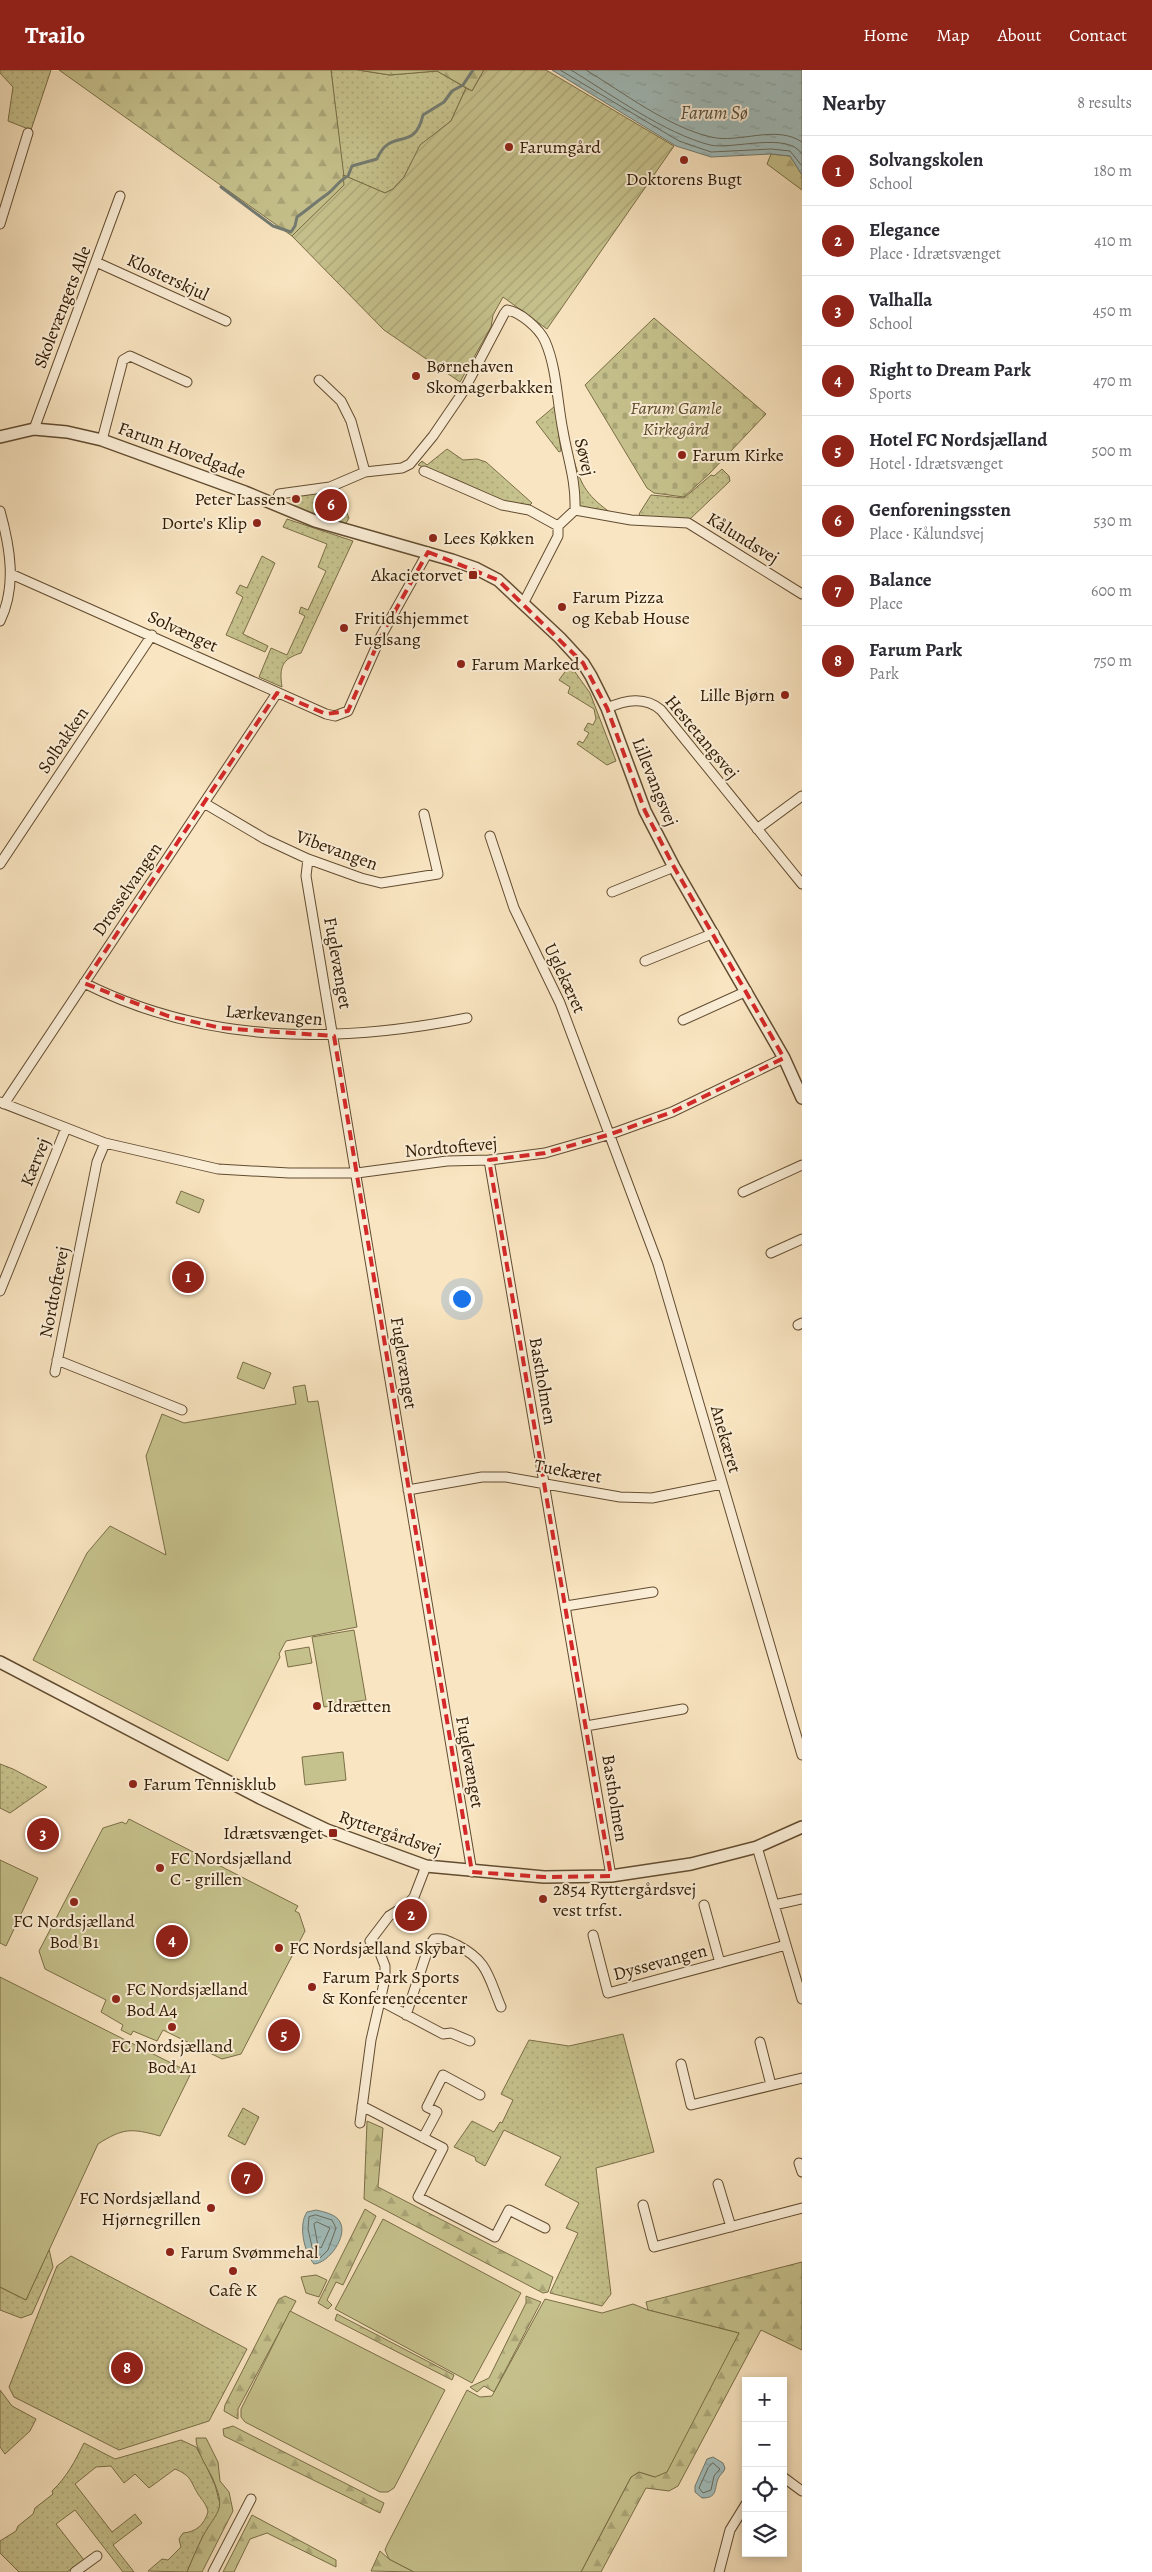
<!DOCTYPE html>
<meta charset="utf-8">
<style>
:root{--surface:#fff;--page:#f2f2f3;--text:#2b2b33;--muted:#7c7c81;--line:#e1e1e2;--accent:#8f2418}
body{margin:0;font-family:Alegreya,serif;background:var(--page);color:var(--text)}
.controls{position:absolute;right:15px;bottom:15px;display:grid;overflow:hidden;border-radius:0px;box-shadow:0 2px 8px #0003}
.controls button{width:45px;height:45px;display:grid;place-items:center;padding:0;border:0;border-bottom:1px solid var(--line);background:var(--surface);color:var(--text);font:25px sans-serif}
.you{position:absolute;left:461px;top:1228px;width:18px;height:18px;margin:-12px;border:4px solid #fff;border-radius:50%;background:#1a73e8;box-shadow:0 0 0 8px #1a73e833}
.badge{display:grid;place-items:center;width:32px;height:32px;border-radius:50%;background:var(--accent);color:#fff;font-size:16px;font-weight:700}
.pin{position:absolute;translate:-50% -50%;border:2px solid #fff;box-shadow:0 1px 5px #0006}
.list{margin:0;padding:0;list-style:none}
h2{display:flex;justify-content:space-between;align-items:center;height:65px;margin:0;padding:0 20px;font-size:21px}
h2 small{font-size:16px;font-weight:400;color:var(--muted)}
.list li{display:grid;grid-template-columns:32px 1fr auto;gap:15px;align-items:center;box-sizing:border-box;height:70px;padding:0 20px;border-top:1px solid var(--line)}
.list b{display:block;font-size:19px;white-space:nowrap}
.list p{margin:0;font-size:16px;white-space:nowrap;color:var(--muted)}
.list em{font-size:16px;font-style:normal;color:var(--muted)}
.icon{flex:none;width:28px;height:28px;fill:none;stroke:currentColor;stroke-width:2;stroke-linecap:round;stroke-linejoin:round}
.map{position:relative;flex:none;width:802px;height:2502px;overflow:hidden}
header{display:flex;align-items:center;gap:30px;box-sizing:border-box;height:70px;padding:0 25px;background:var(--accent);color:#fff}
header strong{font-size:24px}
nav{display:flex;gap:28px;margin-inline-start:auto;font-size:18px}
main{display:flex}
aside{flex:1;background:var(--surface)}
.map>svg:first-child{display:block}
.grass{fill:url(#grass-dots);stroke:#7a6e46}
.forest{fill:url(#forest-firs);stroke:#7a6e46}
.cemetery{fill:url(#cemetery-stones);stroke:#7a6e46}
.garden{fill:url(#garden-furrows);stroke:#7a6e46}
.pitch{fill:#c6c28d;stroke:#7a6e46}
.water{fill:url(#water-ripples);stroke:#737b71}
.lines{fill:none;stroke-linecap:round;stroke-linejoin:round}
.shore{stroke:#686b5e;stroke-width:1}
.stream{stroke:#737b71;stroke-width:3}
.minor-casing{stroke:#624c30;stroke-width:11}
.tertiary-casing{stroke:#624c30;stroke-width:14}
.minor{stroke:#fbeed7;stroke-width:9}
.tertiary{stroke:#fbeed7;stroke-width:11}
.marked{fill:none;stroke:#d62828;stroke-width:4;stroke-dasharray:10 6;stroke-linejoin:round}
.poi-dot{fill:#8f2418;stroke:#fbeed7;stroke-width:2}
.labels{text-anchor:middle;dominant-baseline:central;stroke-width:4;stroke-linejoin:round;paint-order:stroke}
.poi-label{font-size:18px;fill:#2f1900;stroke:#fbeed7;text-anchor:start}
.street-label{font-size:18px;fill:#2f1900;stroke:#fbeed7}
.park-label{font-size:18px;font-style:italic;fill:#5c4c2a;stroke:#fbeed7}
.water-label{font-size:19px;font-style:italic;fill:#575242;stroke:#fbeed7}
</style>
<header>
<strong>Trailo</strong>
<nav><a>Home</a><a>Map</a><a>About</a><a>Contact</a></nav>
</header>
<main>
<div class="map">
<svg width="802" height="2502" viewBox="0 0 802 2502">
<defs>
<pattern id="grass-dots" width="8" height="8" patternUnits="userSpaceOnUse" patternTransform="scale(1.25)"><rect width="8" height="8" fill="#c6c28d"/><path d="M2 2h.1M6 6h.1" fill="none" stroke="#aaa678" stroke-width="1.8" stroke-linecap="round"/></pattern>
<pattern id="forest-firs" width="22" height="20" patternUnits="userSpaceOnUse" patternTransform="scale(1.25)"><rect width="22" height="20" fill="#c6c28d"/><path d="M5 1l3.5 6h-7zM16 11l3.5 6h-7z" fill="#aaa678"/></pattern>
<pattern id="cemetery-stones" width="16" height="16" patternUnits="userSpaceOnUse" patternTransform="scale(1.25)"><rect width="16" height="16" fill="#c6c28d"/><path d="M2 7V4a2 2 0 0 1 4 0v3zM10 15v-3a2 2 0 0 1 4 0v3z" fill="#aaa678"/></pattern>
<pattern id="garden-furrows" width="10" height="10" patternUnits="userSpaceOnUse" patternTransform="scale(1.25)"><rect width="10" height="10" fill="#c6c28d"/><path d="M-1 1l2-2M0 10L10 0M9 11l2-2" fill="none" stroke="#aaa678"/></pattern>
<pattern id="water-ripples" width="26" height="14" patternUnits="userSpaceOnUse" patternTransform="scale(1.25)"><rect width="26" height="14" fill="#a1bdbc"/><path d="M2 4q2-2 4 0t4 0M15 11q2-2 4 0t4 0" fill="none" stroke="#8ba2a0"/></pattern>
</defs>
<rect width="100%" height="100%" fill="#f9e5c1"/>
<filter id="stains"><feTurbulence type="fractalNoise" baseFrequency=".004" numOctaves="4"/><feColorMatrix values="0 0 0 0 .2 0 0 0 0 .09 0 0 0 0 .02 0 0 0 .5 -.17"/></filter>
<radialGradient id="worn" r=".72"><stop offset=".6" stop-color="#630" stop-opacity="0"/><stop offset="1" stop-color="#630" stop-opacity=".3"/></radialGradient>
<!-- grass -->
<path class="grass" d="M0,0H51L31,60L8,51L13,17L0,3Z
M331,0H358L390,5L437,1L466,18L451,51L421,75L404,107L393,119L385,123L343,105Z
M555,336L561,381L559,382L536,352Z
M447,379L463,390L477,389L486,392L532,433L530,435L508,433L455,409L418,395L422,391L427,395Z
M572,390H574C581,417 589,427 611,443L578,436Z
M722,399L729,406L730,411L689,450L641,446L639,444L651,425L684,428L711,405L714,406Z
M338,421L349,448L345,455L297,438L290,430L291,426Z
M287,449L353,471L301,583C282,589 279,597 282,617L259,607L271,578L287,585L305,546L299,543L301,537L308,540L326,501L318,497L327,474L283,457Z
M262,486L275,493L243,564L268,576L265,582L226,565L243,527L236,523L240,515L247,518Z
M570,595L590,623L616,691L607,695L577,674L579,671L583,673L589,663L584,660L588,653L593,655L596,649L594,639L568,623L570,617L559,610Z
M0,1694L13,1699L47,1717L10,1743L0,1738Z
M623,1964L654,2082L596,2098L611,2224L602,2236L550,2223L578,2163L566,2158L579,2133L545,2115L561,2087L504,2060L485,2096L476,2091L475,2087L454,2077L472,2051L494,2062L500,2052L502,2053L513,2030L501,2024L529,1970L569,1976Z
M243,2038L259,2047L245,2075L228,2066Z
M49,2179L53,2197L32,2244L21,2248L0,2240V2217L26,2230Z
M71,2186L247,2279L209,2351L119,2380L14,2327L9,2317L57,2196Z
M0,2320L12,2336L36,2349L30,2361L5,2384L0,2377Z
M181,2370L196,2377L203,2389L215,2415L220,2434L219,2443L203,2466L187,2502L148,2501L162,2489L168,2490L181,2477L179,2469L183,2463C196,2462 204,2455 208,2442C207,2435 202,2430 198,2424C190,2411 192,2406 175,2399L149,2418L135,2404L124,2413L111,2396L96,2397L75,2414L112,2462L135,2444L142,2453L113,2475L134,2502H123L75,2440L56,2454L84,2490L67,2502H19L0,2483V2471L16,2461L18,2456L33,2444L35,2438L53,2424L52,2421C67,2407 75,2391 84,2373L115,2389Z"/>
<!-- forest -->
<path class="forest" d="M59,0H331L345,115L292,166Z
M358,0H484L472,21L437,1L390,5Z
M771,84L790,86L802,105V120L767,94Z
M367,2051L383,2058L378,2117L553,2207L548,2222L543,2223L364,2129Z
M365,2139L376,2146L343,2215L336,2212L327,2230L332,2235L328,2239L318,2233Z
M802,2192V2280L761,2260L678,2416L669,2421L646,2418L601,2502H581L631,2407L639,2402L655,2407L739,2263L648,2240L646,2232Z
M285,2226L296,2231L238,2339V2349L224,2341L225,2335L279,2229Z
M526,2226L541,2232L494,2322L484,2316L477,2322L470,2317L489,2308L526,2233Z
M337,2244L454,2305L452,2310L335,2250Z
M233,2356L384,2433L380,2443L224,2366L223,2359Z
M196,2368H206L218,2392L220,2411L229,2422L233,2441L202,2502H187C192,2490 197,2478 203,2466C218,2439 227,2441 212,2407C206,2395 196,2381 196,2368Z
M252,2445L336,2490V2497L267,2463L250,2469L234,2502H223Z
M380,2481L389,2489L414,2502L371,2501Z"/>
<!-- cemetery -->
<path class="cemetery" d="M654,248L766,344L710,403L684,427L654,423L647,418L585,315Z"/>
<!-- garden -->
<path class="garden" d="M484,0H546L674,76L547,259L503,227L493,245L491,257L460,312L384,260L292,166L344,115L343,105L385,123L393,119L404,107L420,75L451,51L466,18L472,21Z"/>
<!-- pitch -->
<path class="pitch" d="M181,1121L204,1130L199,1143L176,1133Z
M243,1292L271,1303L264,1319L237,1308Z
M305,1315L308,1332L318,1331L357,1557L286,1571L279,1584L280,1587L228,1691L33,1590L87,1483L110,1456L166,1485L146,1386L162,1344L184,1353L296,1334L293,1317Z
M354,1560L366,1630L324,1637L312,1567Z
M309,1577L312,1593L288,1597L285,1581Z
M343,1682L346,1710L305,1715L302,1687Z
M129,1749L298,1836L295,1841L299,1843L305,1861L241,1984L222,1989L163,1960L157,1971L133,1961L131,1965L121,1960L123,1955L101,1942L106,1930L45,1899L39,1881L103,1758L122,1752L126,1754Z
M0,1790L38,1808L6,1876L0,1873Z
M0,1907L191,2003L160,2066C131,2058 123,2058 98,2074L26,2230L0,2217Z
M383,2149L521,2223L472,2313L335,2239Z
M316,2205L327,2210L319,2227L306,2223L301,2207Z
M545,2229L602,2243L633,2234L648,2240L739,2263L667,2402L655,2407L639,2402L631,2407L581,2502H414L389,2489L385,2480L387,2475L467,2320L480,2327L492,2326Z
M290,2241L445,2320L394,2418L388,2422H380L245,2352L241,2347V2339Z"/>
<!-- water -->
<path class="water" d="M552,0H802V105L790,86L771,84L711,87L676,76Z
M316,2140C324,2142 336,2144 340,2152C348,2166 329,2193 314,2194C304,2182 298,2155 307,2142Z
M713,2387L723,2393L725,2398C724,2403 720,2404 718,2409C714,2419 718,2428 702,2428L695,2422V2416L707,2389Z"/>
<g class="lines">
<!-- shore -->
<path class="shore" d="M560,0L679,71L711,82L771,79L790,81L802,96
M571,0C612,25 664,63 710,75C733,80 788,61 802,84
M586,0C624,23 668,57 711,67C739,74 776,54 802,72
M316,2145L332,2150L336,2158L328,2180L319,2189L314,2186L308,2159L309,2147Z
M317,2152L330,2158L321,2178L318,2176L314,2154Z
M713,2393L720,2399L714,2406L711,2420L703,2423L699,2418L708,2398Z"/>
<!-- stream -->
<path class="stream" d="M221,117L273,156L291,162L295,156L297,147C307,140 316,132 326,125C335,119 338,111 348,106L352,96L377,89C391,56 414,84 423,45L444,32L452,21L463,15L473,0"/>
<!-- minor casing -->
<g class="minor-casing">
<path id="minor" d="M0,154L28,63
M96,192L226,251
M319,310L341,331L351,351L365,402
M34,359L120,126
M102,370L123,290L130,286L187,312
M424,401L502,435L529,440L558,456
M275,434L279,424L330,417L365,402L402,398L410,394L433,366L463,322L504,244L507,240C520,242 539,258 545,271C557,298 557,332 563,361C568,390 576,410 575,440L558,456V466L524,532
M575,440L631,450L688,453L802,524
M0,441C10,477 17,516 0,551
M11,504L326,644L335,646L348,641L381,566L428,482
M607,638C626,630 645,626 661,640L802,814
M204,733L265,769L308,789L361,808L381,813L438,804L424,744
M757,759L802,726
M490,766L514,838L560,933L658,1194L802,1685
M308,789L306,806L472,1802
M0,794L152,565
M612,822L674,797
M645,891L714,863
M84,913C206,974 335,974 467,948
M683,950L747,921
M0,1032L105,1073L218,1099L289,1103H357L447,1091L490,1090L545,1083L611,1064L672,1042L784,988
M4,1034L277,623
M489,1090L611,1806
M743,1122L802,1095
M771,1183L802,1169
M0,1221L66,1058
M798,1255L802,1253
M57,1290L182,1340
M55,1302L97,1092L105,1073
M408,1420L482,1407H506L620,1427L652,1428L722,1414
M566,1536L653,1522
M586,1656L683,1639
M757,1777L802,1929
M704,1835L720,1893
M774,1835L802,1829
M593,1865L608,1923L786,1875
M379,1930L443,1964L451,1963L470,1971
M406,1945L429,1876L434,1869C444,1868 448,1871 457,1875C488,1891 488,1906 501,1937
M760,1972L771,2015
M681,1994L691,2035L802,2008
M362,2036L443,2078L418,2127L495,2167L509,2140L545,2158
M360,2053L371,1970L385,1909V1896L380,1883L370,1871L389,1846L407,1835L414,1827L426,1796
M423,2068L437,2042L427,2037L443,2005L480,2025
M799,2093L802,2102
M718,2114L731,2157
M643,2135L654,2177L802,2138
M783,2407L802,2421
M75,2502L97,2486
M213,2502L251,2429
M719,2502L730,2460L746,2434"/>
</g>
<!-- tertiary casing -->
<g class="tertiary-casing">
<path id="tertiary" d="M0,367L34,359L67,362L102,370L245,422L315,451L452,490L475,498L498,510L560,568L583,593L591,606L607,638L645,741L674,797L784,988L802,1028
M0,1592L260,1728L327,1760L426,1796L544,1807L611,1806L691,1794L757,1777L802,1757"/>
</g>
<!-- minor -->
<use href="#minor" class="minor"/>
<!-- tertiary -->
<use href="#tertiary" class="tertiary"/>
</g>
<!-- marked area -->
<path class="marked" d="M428,482L498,510L583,593L607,638L645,741L674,797L784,988L672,1042L611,1064L545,1083L489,1090L611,1806L544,1807L472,1802L334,966L221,958L168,946L84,913L277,623L326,644L348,641L381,566Z"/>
<!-- markers -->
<g class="poi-dot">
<circle cx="509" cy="77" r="5"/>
<circle cx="684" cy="90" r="5"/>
<circle cx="416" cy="306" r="5"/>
<circle cx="682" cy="385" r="5"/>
<circle cx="296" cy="429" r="5"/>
<circle cx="257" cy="453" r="5"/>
<circle cx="433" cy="468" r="5"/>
<rect x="468" y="500" width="10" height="10" rx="2.5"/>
<circle cx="562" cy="537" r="5"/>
<circle cx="344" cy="558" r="5"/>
<circle cx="461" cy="594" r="5"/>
<circle cx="785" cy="625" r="5"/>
<circle cx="317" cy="1636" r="5"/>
<circle cx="133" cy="1714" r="5"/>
<rect x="328" y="1758" width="10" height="10" rx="2.5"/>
<circle cx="160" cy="1798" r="5"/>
<circle cx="543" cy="1829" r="5"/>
<circle cx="74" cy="1832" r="5"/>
<circle cx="279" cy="1878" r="5"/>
<circle cx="312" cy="1917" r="5"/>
<circle cx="116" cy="1929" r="5"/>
<circle cx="172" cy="1957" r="5"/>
<circle cx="211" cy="2138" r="5"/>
<circle cx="170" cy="2182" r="5"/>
<circle cx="233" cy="2201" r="5"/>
</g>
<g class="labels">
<!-- poi labels -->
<g class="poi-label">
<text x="519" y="77">Farumgård</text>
<text x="684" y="109" text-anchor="middle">Doktorens Bugt</text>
<text x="426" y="296">Børnehaven<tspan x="426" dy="21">Skomagerbakken</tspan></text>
<text x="692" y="385">Farum Kirke</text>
<text x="286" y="429" text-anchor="end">Peter Lassen</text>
<text x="247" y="453" text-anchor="end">Dorte's Klip</text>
<text x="443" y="468">Lees Køkken</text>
<text x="463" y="505" text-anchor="end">Akacietorvet</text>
<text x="572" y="527">Farum Pizza<tspan x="572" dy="21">og Kebab House</tspan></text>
<text x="354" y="548">Fritidshjemmet<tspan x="354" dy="21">Fuglsang</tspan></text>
<text x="471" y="594">Farum Marked</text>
<text x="775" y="625" text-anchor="end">Lille Bjørn</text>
<text x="327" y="1636">Idrætten</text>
<text x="143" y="1714">Farum Tennisklub</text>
<text x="323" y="1763" text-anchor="end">Idrætsvænget</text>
<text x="170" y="1788">FC Nordsjælland<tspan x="170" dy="21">C - grillen</tspan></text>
<text x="553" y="1819">2854 Ryttergårdsvej<tspan x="553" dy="21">vest trfst.</tspan></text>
<text x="74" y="1851" text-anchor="middle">FC Nordsjælland<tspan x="74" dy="21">Bod B1</tspan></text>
<text x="289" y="1878">FC Nordsjælland Skybar</text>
<text x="322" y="1907">Farum Park Sports<tspan x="322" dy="21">&amp; Konferencecenter</tspan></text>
<text x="126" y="1919">FC Nordsjælland<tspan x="126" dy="21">Bod A4</tspan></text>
<text x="172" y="1976" text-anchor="middle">FC Nordsjælland<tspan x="172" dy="21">Bod A1</tspan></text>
<text x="201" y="2128" text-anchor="end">FC Nordsjælland<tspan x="201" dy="21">Hjørnegrillen</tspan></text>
<text x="180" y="2182">Farum Svømmehal</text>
<text x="233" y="2220" text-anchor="middle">Cafè K</text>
</g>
<!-- street labels -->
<g class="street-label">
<text transform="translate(168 207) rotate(25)">Klosterskjul</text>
<text transform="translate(62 237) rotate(-69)">Skolevængets Alle</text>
<text transform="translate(182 380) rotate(20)">Farum Hovedgade</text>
<text transform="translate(585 387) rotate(77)">Søvej</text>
<text transform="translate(743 468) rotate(32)">Kålundsvej</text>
<text transform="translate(183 561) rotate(25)">Solvænget</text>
<text transform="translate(702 667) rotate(50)">Hestetangsvej</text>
<text transform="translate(63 670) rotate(-56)">Solbakken</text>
<text transform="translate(655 712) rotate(68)">Lillevangsvej</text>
<text transform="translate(337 780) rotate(20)">Vibevangen</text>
<text transform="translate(127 819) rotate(-56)">Drosselvangen</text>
<text transform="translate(338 893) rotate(80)">Fuglevænget</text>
<text transform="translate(565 908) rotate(65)">Uglekæret</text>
<text transform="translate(274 945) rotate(5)">Lærkevangen</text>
<text transform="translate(451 1077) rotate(-5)">Nordtoftevej</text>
<text transform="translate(35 1092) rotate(-68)">Kærvej</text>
<text transform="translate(54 1222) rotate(-79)">Nordtoftevej</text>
<text transform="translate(404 1293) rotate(81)">Fuglevænget</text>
<text transform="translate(543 1311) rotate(80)">Bastholmen</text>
<text transform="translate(726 1369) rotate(74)">Anekæret</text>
<text transform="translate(568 1401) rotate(10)">Tuekæret</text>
<text transform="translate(470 1692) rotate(80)">Fuglevænget</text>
<text transform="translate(615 1728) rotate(81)">Bastholmen</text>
<text transform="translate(390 1763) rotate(19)">Ryttergårdsvej</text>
<text transform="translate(660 1892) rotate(-15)">Dyssevangen</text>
</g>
<!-- park labels -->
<g class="park-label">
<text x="676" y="338">Farum Gamle<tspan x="676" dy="21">Kirkegård</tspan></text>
</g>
<!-- water labels -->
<g class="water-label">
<text x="714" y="43">Farum Sø</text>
</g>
</g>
<rect width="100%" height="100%" filter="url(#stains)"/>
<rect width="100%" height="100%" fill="url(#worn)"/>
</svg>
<div class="controls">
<button>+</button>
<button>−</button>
<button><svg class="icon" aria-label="locate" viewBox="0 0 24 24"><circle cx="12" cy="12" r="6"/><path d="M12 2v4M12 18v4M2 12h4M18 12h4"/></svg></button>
<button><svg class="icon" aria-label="layers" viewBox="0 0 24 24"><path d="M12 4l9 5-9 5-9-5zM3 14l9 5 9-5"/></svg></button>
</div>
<div class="you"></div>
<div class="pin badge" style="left:188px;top:1207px">1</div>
<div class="pin badge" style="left:411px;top:1845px">2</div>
<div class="pin badge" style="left:43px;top:1764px">3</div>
<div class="pin badge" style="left:172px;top:1871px">4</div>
<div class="pin badge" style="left:284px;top:1965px">5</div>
<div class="pin badge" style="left:331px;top:435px">6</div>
<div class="pin badge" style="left:247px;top:2108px">7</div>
<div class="pin badge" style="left:127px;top:2298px">8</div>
</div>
<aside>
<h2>Nearby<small>8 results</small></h2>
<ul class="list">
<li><span class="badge">1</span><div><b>Solvangskolen</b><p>School</p></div><em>180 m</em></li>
<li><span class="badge">2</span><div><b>Elegance</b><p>Place · Idrætsvænget</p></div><em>410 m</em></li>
<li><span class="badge">3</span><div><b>Valhalla</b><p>School</p></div><em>450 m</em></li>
<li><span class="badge">4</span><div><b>Right to Dream Park</b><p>Sports</p></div><em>470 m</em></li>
<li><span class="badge">5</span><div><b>Hotel FC Nordsjælland</b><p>Hotel · Idrætsvænget</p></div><em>500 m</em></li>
<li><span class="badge">6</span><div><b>Genforeningssten</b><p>Place · Kålundsvej</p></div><em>530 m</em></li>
<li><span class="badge">7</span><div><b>Balance</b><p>Place</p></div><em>600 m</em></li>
<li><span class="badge">8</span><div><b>Farum Park</b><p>Park</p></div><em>750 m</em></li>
</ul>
</aside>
</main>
